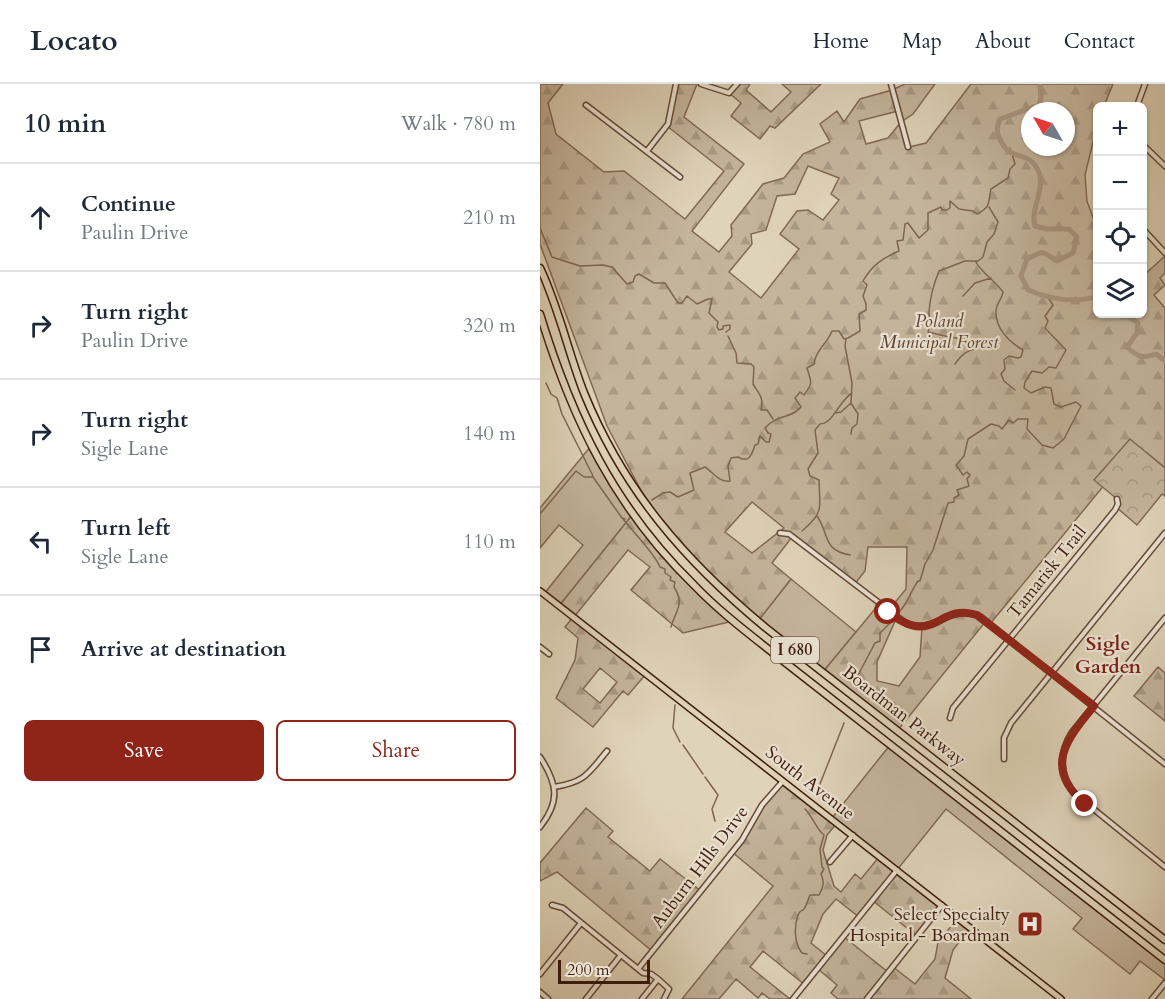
<!DOCTYPE html>
<meta charset="utf-8">
<style>
:root{--surface:#fff;--page:#f6f6f7;--text:#1f2937;--muted:#747a83;--line:#e0e1e3;--accent:#8f2418}
body{margin:0;font-family:Cardo,serif;background:var(--page);color:var(--text)}
.controls{position:absolute;right:18px;top:18px;display:grid;overflow:hidden;border-radius:9px;box-shadow:0 2px 4px #0004}
.controls button{width:54px;height:54px;display:grid;place-items:center;padding:0;border:0;border-bottom:2px solid var(--line);background:var(--surface);color:var(--text);font:30px sans-serif}
.compass{position:absolute;left:481px;top:18px;width:54px;height:54px;border-radius:50%;background:var(--surface);box-shadow:0 2px 4px #0004;rotate:309deg}
.scale{position:absolute;left:18px;bottom:15px;width:92px;box-sizing:border-box;padding-left:6px;border:3px solid #3f1e0d;border-top:0;font-size:16px;line-height:21px;white-space:nowrap;color:#3f1e0d;-webkit-text-stroke:4px #eae2d2;paint-order:stroke}
.stop{position:absolute;width:18px;height:18px;margin:-14px;border:4px solid #8f2418;border-radius:50%;background:#fff}
.stop.end{background:#8f2418;border-color:#fff;box-shadow:0 2px 6px #0008}
.list{margin:0;padding:0;list-style:none}
h2{display:flex;justify-content:space-between;align-items:center;height:78px;margin:0;padding:0 24px;font-size:26px}
h2 small{font-size:20px;font-weight:400;color:var(--muted)}
.list li{display:grid;grid-template-columns:39px 1fr auto;gap:18px;align-items:center;box-sizing:border-box;height:108px;padding:0 24px;border-top:2px solid var(--line)}
.list b{display:block;font-size:22px;white-space:nowrap}
.list p{margin:0;font-size:20px;white-space:nowrap;color:var(--muted)}
.list em{font-size:20px;font-style:normal;color:var(--muted)}
.actions{display:flex;gap:12px;padding:18px 24px}
.actions a{flex:1;padding:14px 0;border:2px solid var(--accent);border-radius:9px;text-align:center;font-size:21px;color:var(--accent)}
.actions .main{background:var(--accent);color:#fff}
.icon{flex:none;width:33px;height:33px;fill:none;stroke:currentColor;stroke-width:2;stroke-linecap:round;stroke-linejoin:round}
.map{position:relative;flex:none;width:625px;height:915px;overflow:hidden}
header{display:flex;align-items:center;gap:36px;box-sizing:border-box;height:84px;padding:0 30px;background:var(--surface);border-bottom:2px solid var(--line)}
header strong{font-size:28px}
nav{display:flex;gap:33px;margin-inline-start:auto;font-size:21px}
main{display:flex}
aside{flex:1;background:var(--surface)}
.map>svg:first-child{display:block}
.green{fill:#c4b49c;stroke:#826954;stroke-width:1.5}
.forest{fill:url(#forest-firs);stroke:#826954;stroke-width:1.5;fill-rule:evenodd}
.park{fill:url(#park-crowns);stroke:#826954;stroke-width:1.5}
.lines{fill:none;stroke-linecap:round;stroke-linejoin:round}
.stream{stroke:#7f6551;stroke-width:1.5}
.river{stroke:#a9957f;stroke-width:5}
.minor-casing{stroke:#674b38;stroke-width:7}
.major-casing{stroke:#3f1e0d;stroke-width:8}
.highway-casing{stroke:#3f1e0d;stroke-width:9}
.minor{stroke:#eae2d2;stroke-width:4}
.major{stroke:#dfd3b9;stroke-width:5}
.highway{stroke:#dfd3b9;stroke-width:6}
.route{stroke:#8f2418;stroke-width:8}
.labels{text-anchor:middle;dominant-baseline:central;stroke-width:4.5;stroke-linejoin:round;paint-order:stroke}
.shield{fill:#eae2d2;stroke:#725948;stroke-width:1.5}
.shield-label{font-size:16px;font-weight:bold;fill:#3f1e0d}
.park-label{font-size:18px;font-style:italic;fill:#604431;stroke:#eae2d2}
.street-label{font-size:18px;fill:#3f1e0d;stroke:#eae2d2}
.poi-label{font-size:18px;fill:#3f1e0d;stroke:#eae2d2;text-anchor:end}
.neighbourhood-label{font-size:20px;font-weight:bold;fill:#7a1f14;stroke:#eae2d2}
</style>
<header>
<strong>Locato</strong>
<nav><a>Home</a><a>Map</a><a>About</a><a>Contact</a></nav>
</header>
<main>
<aside>
<h2>10 min<small>Walk · 780 m</small></h2>
<ul class="list">
<li><svg class="icon" aria-label="ahead" viewBox="0 0 24 24"><path d="M12 20V5M6 11l6-6 6 6"/></svg><div><b>Continue</b><p>Paulin Drive</p></div><em>210 m</em></li>
<li><svg class="icon" aria-label="right" viewBox="0 0 24 24"><path d="M7 20v-9h11M14 6l5 5-5 5"/></svg><div><b>Turn right</b><p>Paulin Drive</p></div><em>320 m</em></li>
<li><svg class="icon" aria-label="right" viewBox="0 0 24 24"><path d="M7 20v-9h11M14 6l5 5-5 5"/></svg><div><b>Turn right</b><p>Sigle Lane</p></div><em>140 m</em></li>
<li><svg class="icon" aria-label="left" viewBox="0 0 24 24"><path d="M17 20v-9H6M10 6l-5 5 5 5"/></svg><div><b>Turn left</b><p>Sigle Lane</p></div><em>110 m</em></li>
<li><svg class="icon" aria-label="arrive" viewBox="0 0 24 24"><path d="M6 21V4h12l-3 4 3 4H6"/></svg><div><b>Arrive at destination</b></div></li>
</ul>
<div class="actions"><a class="main">Save</a><a>Share</a></div>
</aside>
<div class="map">
<svg width="625" height="915" viewBox="0 0 625 915">
<defs>
<pattern id="forest-firs" width="22" height="20" patternUnits="userSpaceOnUse" patternTransform="scale(1.5)"><rect width="22" height="20" fill="#c4b49c"/><path d="M5 1l3.5 6h-7zM16 11l3.5 6h-7z" fill="#a99a85"/></pattern>
<pattern id="park-crowns" width="20" height="18" patternUnits="userSpaceOnUse" patternTransform="scale(1.5)"><rect width="20" height="18" fill="#c4b49c"/><path d="M2 6a3 3 0 1 1 6 0M12 15a3 3 0 1 1 6 0" fill="none" stroke="#a99a85"/></pattern>
</defs>
<rect width="100%" height="100%" fill="#dfd3b9"/>
<filter id="stains"><feTurbulence type="fractalNoise" baseFrequency=".00333" numOctaves="4"/><feColorMatrix values="0 0 0 0 .2 0 0 0 0 .09 0 0 0 0 .02 0 0 0 .5 -.17"/></filter>
<radialGradient id="worn" r=".72"><stop offset=".6" stop-color="#630" stop-opacity="0"/><stop offset="1" stop-color="#630" stop-opacity=".3"/></radialGradient>
<!-- green -->
<path class="green" d="M51,362L93,430L19,522L4,510L43,461L19,441L0,464V424Z
M251,495L316,548L283,588L218,537Z
M350,661L625,876V896L600,877L590,890L533,845L542,834L406,725L357,786L291,735Z"/>
<!-- forest -->
<path class="forest" d="M0,0H23L8,19L16,50L64,88L84,87L145,135L184,87L127,42L136,0H157L144,33L204,80L152,147L179,168L192,152L191,141L223,100L244,94L263,70L290,58L280,40L297,27L304,38L320,15L352,6L365,0H395L373,30L361,38L369,63L386,59L431,0H573L564,22H558L557,42L545,91L547,117L557,144L558,230H602L603,192L625,172V189L620,194L625,201L614,211L625,224V384L607,369L575,388L450,540L446,537L358,646L283,588L339,520L348,527L366,505L367,463H328L325,487L314,501L252,453L232,479L251,495L218,537L192,516L115,433L67,342L0,160ZM358,27L361,38L348,54L326,60L319,37ZM490,27H526V63H490ZM268,82L299,94L291,110L299,116L283,136L268,126L257,127L240,150L259,165L221,214L189,188L212,160L211,150L226,146L237,112L255,110ZM212,418L244,444L212,469L185,448ZM356,535L382,543L380,573L359,602L337,597V578Z
M197,0H210L206,6L231,28L251,8L242,0H281L235,44L230,42L220,55L191,32L201,19L189,9Z
M93,430L111,454L193,537L143,549L91,506L110,483L88,466L34,533L106,590L88,611L83,607L53,643L16,614L35,576L38,554L25,543L33,533L19,522ZM60,584L77,598L60,619L43,605Z
M618,583L625,589V637L594,612Z
M243,697L297,739L287,751L283,766L294,802L301,808L315,790L321,795L339,773L402,821L377,852L333,817L319,833L296,815L283,830L271,859L287,872L304,853L348,888L353,883L375,900L395,875L398,858L418,834L430,844L413,866L405,894L431,915H298L291,909L297,901L278,885L265,901L223,867L210,883L250,915H230L222,909L218,914L196,895L179,915H142L233,802L192,768L202,756L223,721Z
M46,724L73,747L68,753L110,787L120,775L161,807L112,867L17,788L0,797V779Z"/>
<!-- park -->
<path class="park" d="M590,355L625,384V412L622,410L597,441L576,423L577,415L554,396Z"/>
<g class="lines">
<!-- stream -->
<path class="stream" d="M0,144L12,173L40,182L63,181L72,183L87,200L93,198L95,192L99,190L114,199H125L138,219H142L147,212L157,220L168,215H172L169,229L178,238L177,243L179,246L183,245V242L190,241V245L186,248
M436,178C440,187 456,198 463,208C462,215 456,220 456,227C455,244 469,258 483,266L481,273L478,274L469,272L464,276L465,285L461,290L464,297L475,306
M423,212L435,199L451,194
M188,252L196,269L197,279L211,280L214,283L213,300C219,310 224,313 221,326H227L233,335
M306,255L305,262L312,299L311,319L318,330L317,340L312,344L311,350
M415,280C428,261 435,269 446,258L443,256C424,257 406,252 388,248C391,241 389,235 389,228C390,214 394,199 399,187L425,177H438L443,173L447,158L454,150L458,138L449,123
M6,299L11,310L17,314L22,330L53,392
M295,329L301,328L311,319
M112,416L123,409L130,408L138,413L154,406L150,389L165,383C173,388 179,399 190,397L188,382L191,374L198,373C209,380 212,370 215,361L218,360L220,352L226,358H229L231,350L228,349L225,344C237,330 251,335 261,323L255,314L260,308L264,311C274,298 271,298 267,284L274,280C275,267 287,260 292,247H299L304,255L308,254L320,247L319,230L326,226V220L323,212L327,201L323,197C332,181 343,174 359,167L357,157L363,156L365,140L368,139L379,154L388,146V129L401,123L402,126H407L410,124V117L419,125L433,127L437,130C451,123 448,119 451,105L468,94L470,85L475,80L472,70
M0,430L36,387L44,393H53L82,434L85,435
M277,432C290,451 282,466 310,471
M83,435C93,448 115,470 120,483L125,485V489L131,493L130,496L135,498L134,503C145,520 136,526 131,543
M262,447C286,427 279,422 279,396L270,392L268,385L278,369L275,346L280,340C293,340 298,318 312,309
M357,530C367,522 370,508 378,497H380L385,480L393,466L408,419L414,418V414L419,411L417,406L429,402L427,395L430,391L427,388L423,391L416,381L424,372L428,355L451,340L459,342L462,345L469,336L473,339L478,335H488L487,345L502,361L513,364L524,355L541,322L536,318L521,323L514,320L511,304L505,303L491,309L484,304L485,298L492,287L502,289L509,283L516,284L526,266L505,244L508,237L505,232L513,221L509,215
M331,614L317,593L335,559L340,557V549L353,536
M135,621L133,644L140,658
M143,661L163,690
M165,693L178,711L172,725L175,737
M276,710L304,639
M265,725C273,733 276,745 284,751L280,765L282,783L284,785L281,790C285,798 283,804 279,811H270C268,815 267,821 264,825C261,828 260,826 258,831C254,842 254,859 262,869L267,870"/>
<!-- river -->
<path class="river" d="M500,0L501,14L499,21L460,35C457,43 456,46 459,53C469,78 483,66 495,81C510,101 489,124 495,142L507,145H529L537,153L533,169L517,177C501,167 505,166 487,175L481,192L488,206C510,215 534,220 558,212
M584,230L598,239L597,249L587,263C598,273 602,275 616,270L625,277"/>
<!-- minor casing -->
<g class="minor-casing">
<path id="minor" d="M161,0L189,9L197,0
M351,0L368,63
M46,21L140,93
M597,22L605,0
M602,60L625,82
M107,67L128,40L136,0
M602,144L625,169
M240,449L249,450L367,540C397,550 411,518 441,533L625,680
M625,534L532,648C519,668 519,691 535,710L625,783
M0,563L9,570
M410,634L413,624L575,426L578,420L577,415
M0,673C17,699 21,717 0,743
M464,675V654L471,639L625,449
M14,703C45,698 48,690 67,667
M290,778L313,751
M12,821L23,824L103,889L111,890L118,895
M98,885L202,756L222,721L243,697
M0,890L41,839
M0,908L8,915
M46,915L81,871
M102,915L118,895L129,905L124,915
M253,915L357,786
M327,915L402,821
M612,915L625,899"/>
</g>
<!-- major casing -->
<g class="major-casing">
<path id="major" d="M0,507L521,915"/>
</g>
<!-- highway casing -->
<g class="highway-casing">
<path id="highway" d="M0,184C19,224 28,268 44,309C84,407 145,477 226,544L625,856
M0,230C32,335 74,423 154,501C175,523 199,542 223,561L625,876"/>
</g>
<!-- minor -->
<use href="#minor" class="minor"/>
<!-- major -->
<use href="#major" class="major"/>
<!-- highway -->
<use href="#highway" class="highway"/>
</g>
<g class="lines">
<!-- route -->
<path class="route" d="M348,528C396,565 397,518 437,531L554,622C526,656 503,684 545,720"/>
</g>
<!-- icons -->
<defs>
<g id="hospital-square" transform="scale(1.35)"><rect x="-9" y="-9" width="18" height="18" rx="4" fill="#8f2418" stroke="#eae2d2"/><path d="M-5-5h3v3.5h4V-5h3V5h-3V1.5h-4V5h-3Z" fill="#fff"/></g>
</defs>
<g fill-rule="evenodd">
<use href="#hospital-square" x="490" y="840"/>
</g>
<g class="labels">
<!-- shield labels -->
<rect class="shield" x="231" y="553" width="48" height="26" rx="4.5"/>
<g class="shield-label">
<text x="255" y="566">I 680</text>
</g>
<!-- park labels -->
<g class="park-label">
<text x="399" y="237">Poland<tspan x="399" dy="21">Municipal Forest</tspan></text>
</g>
<!-- street labels -->
<g class="street-label">
<text transform="translate(507 488) rotate(-51)">Tamarisk Trail</text>
<text transform="translate(364 632) rotate(38)">Boardman Parkway</text>
<text transform="translate(270 699) rotate(38)">South Avenue</text>
<text transform="translate(160 783) rotate(-53)">Auburn Hills Drive</text>
</g>
<!-- poi labels -->
<g class="poi-label">
<text x="470" y="830">Select Specialty<tspan x="470" dy="21">Hospital - Boardman</tspan></text>
</g>
<!-- neighbourhood labels -->
<g class="neighbourhood-label">
<text x="568" y="559">Sigle<tspan x="568" dy="23">Garden</tspan></text>
</g>
</g>
<rect width="100%" height="100%" filter="url(#stains)"/>
<rect width="100%" height="100%" fill="url(#worn)"/>
</svg>
<div class="controls">
<button>+</button>
<button>−</button>
<button><svg class="icon" aria-label="locate" viewBox="0 0 24 24"><circle cx="12" cy="12" r="6"/><path d="M12 2v4M12 18v4M2 12h4M18 12h4"/></svg></button>
<button><svg class="icon" aria-label="layers" viewBox="0 0 24 24"><path d="M12 4l9 5-9 5-9-5zM3 14l9 5 9-5"/></svg></button>
</div>
<svg class="compass" viewBox="-18 -18 36 36"><path d="M0-13l5 13h-10z" fill="#e53935"/><path d="M0 13l5-13h-10z" fill="#747a83"/></svg>
<div class="scale">200 m</div>
<div class="stop" style="left:348px;top:528px"></div>
<div class="stop end" style="left:545px;top:720px"></div>
</div>
</main>
